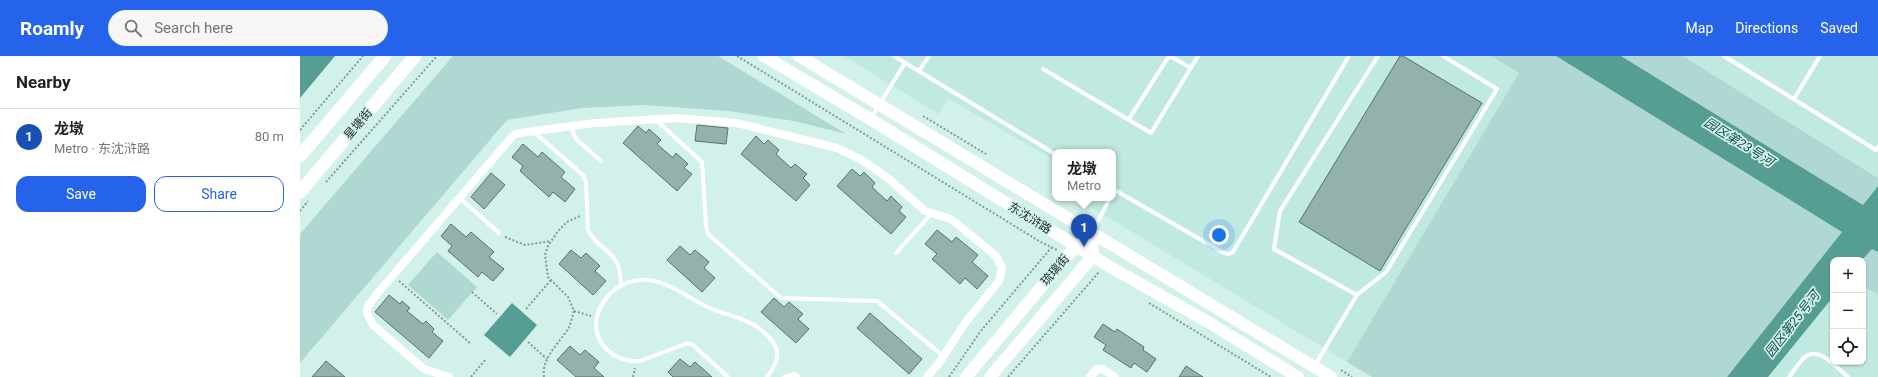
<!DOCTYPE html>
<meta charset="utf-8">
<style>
:root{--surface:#fff;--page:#f6f6f6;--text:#202124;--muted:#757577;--line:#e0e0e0;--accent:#2563eb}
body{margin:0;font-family:Roboto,"Noto Sans SC",sans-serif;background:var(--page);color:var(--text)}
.controls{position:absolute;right:12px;bottom:12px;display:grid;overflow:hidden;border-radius:8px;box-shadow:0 1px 3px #0004}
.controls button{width:36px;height:36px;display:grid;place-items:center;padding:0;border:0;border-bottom:1px solid var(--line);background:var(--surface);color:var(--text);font:20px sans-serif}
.you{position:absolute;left:919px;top:179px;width:14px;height:14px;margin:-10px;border:3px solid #fff;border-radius:50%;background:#1a73e8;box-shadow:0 0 0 6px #1a73e833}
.badge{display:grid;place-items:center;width:26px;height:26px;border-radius:50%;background:var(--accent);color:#fff;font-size:13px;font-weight:700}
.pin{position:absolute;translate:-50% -33px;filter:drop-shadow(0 1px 2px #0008)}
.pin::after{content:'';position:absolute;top:21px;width:14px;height:12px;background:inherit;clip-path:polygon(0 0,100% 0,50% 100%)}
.popup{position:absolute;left:752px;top:93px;width:64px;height:52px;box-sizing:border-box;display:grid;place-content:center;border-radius:8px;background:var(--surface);filter:drop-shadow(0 1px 3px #0005);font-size:13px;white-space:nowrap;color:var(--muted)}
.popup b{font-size:15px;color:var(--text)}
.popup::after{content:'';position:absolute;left:50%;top:100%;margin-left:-8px;border:8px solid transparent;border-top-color:var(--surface)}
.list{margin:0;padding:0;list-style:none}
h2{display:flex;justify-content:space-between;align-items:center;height:52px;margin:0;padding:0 16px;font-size:17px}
h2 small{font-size:13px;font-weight:400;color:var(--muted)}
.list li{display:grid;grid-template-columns:26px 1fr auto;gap:12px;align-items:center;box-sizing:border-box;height:56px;padding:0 16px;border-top:1px solid var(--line)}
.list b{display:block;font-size:15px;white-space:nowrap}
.list p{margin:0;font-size:13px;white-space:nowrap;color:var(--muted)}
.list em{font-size:13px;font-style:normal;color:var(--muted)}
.actions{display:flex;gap:8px;padding:12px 16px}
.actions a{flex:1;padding:9px 0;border:1px solid var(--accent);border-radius:12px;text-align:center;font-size:14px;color:var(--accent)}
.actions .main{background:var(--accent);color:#fff}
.icon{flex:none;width:22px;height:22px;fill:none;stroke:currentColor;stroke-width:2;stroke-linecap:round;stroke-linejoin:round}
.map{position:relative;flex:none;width:1578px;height:321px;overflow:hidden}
header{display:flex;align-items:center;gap:24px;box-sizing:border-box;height:56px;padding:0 20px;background:var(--accent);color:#fff}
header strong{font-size:19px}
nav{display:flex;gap:22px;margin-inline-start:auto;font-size:14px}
.search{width:280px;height:36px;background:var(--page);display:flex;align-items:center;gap:10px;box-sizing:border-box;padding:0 14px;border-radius:22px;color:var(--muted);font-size:15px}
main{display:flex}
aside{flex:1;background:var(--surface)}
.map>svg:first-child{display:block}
.built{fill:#c0e9e1}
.green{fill:#aed8d1}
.water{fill:#569e93}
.building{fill:#94b2ac;stroke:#57726e}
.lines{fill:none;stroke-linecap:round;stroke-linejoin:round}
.path{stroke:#859c98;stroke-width:2;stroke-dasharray:2 2;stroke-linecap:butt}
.lane{stroke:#fff;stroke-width:4}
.street{stroke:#fff;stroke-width:8}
.secondary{stroke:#fff;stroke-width:12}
.primary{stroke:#fff;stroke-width:13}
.labels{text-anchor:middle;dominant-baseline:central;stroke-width:3.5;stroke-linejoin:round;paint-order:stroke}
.street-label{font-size:12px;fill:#1d2927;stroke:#d2f1eb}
.water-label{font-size:13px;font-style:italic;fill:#13514a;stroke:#d2f1eb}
</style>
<header>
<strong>Roamly</strong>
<div class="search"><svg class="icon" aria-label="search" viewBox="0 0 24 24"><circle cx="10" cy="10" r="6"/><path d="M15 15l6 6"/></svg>Search here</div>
<nav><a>Map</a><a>Directions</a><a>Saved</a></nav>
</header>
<main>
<aside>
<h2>Nearby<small></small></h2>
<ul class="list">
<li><span class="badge" style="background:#1a4fb4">1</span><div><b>龙墩</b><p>Metro · 东沈浒路</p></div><em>80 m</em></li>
</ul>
<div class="actions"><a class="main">Save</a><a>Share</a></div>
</aside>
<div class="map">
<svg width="1578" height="321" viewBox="0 0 1578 321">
<rect width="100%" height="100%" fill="#d2f1eb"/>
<!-- built -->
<path class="built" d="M544,0H1191L1219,17L1047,306L776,142H813V96H755V105L648,42L638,58Z
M1383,0H1578V122Z
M1563,230L1578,239V321H1468L1533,241V306H1563Z"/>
<!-- green -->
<path class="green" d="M153,0H418L546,78L494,65L428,55L343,49L282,52L207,64L0,307V178Z
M1191,0H1256L1542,176L1427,321H1072L1047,306L1219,17Z
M1321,0H1383L1578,122V130L1563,149Z
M1572,192L1578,196V239L1563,230L1562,204Z
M137,196L177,231L148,264L108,229Z"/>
<!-- water -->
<path class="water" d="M0,0H35L0,42Z
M1256,0H1321L1563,149L1578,130V196L1572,193L1562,204H1533V241L1468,321H1427L1542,176Z
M212,247L237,269L210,301L184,279Z"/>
<!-- building -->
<path class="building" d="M1100,0H1103L1182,47L1080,215L999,166Z
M397,69L428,72L426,88L395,85Z
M338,70L346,77L349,73L361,84L357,88L373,102L376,97L388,108L384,112L392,118L377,135L323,87Z
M456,80L464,88L468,84L479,94L476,98L491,112L495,108L507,118L503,122L510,129L496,145L441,98Z
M223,88L238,101L242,96L265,116L261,121L275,133L265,146L253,136L249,141L220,115L223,110L212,101Z
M552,113L560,120L564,116L575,127L572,131L587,145L591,140L602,151L599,155L606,161L591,178L537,130Z
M191,117L205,129L184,153L171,141Z
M151,168L166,181L171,176L194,196L189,201L204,213L193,225L182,216L178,221L148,195L152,190L141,180Z
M637,174L652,186L656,181L678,199L672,206L688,220L677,233L665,222L660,228L632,203L637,198L625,188Z
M380,190L390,199L395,194L409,206L404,212L415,222L402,236L367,204Z
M271,194L281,202L286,197L300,210L295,215L306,225L293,239L259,208Z
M89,239L100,248L102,245L110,252L107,255L123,268L126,265L134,273L132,276L143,285L129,302L75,256Z
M474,242L484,251L489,246L503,258L498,263L509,273L496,287L461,256Z
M570,257L622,303L609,318L557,272Z
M803,268L815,276L817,273L844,291L843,294L856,303L847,316L834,307L831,312L803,294L806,289L794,281Z
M270,290L280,299L285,294L299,306L294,312L304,321H276L257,304Z
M380,303L390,311L395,306L412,321H373L368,316Z
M26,305L45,321H12Z
M886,310L903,321H879Z"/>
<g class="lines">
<!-- path -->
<path class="path" d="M437,0L739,185L757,194
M623,60L686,98
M0,74L63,0
M26,126L137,0
M0,155L8,145
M205,181L225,189L251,185
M99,225L171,288
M172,236L197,258
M849,247L971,321
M226,253L251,224
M274,255L291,260
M228,286L247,303
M1041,314L1052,321
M171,321L185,304
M244,321C241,303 259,287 268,273C271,268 272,261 274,255L268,241L248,221L245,199L248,190L258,175L267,166L280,160
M333,321L335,312
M649,321L680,276L751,192
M708,321L799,216"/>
<!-- lane -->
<path class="lane" d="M594,0L755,98
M870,0L891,12
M1424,0L1576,94L1578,91
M743,13L851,77L898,0
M619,15L629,0
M1494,43L1520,0
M571,62L605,7
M829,63L869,0
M357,65L402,106L406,170L408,178L481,242L577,245L643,300
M271,71L276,83L301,105
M234,76L283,119L286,126L288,174C301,199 321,192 321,230
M813,133L924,197L929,198L933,196L1049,0
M160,142L199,177
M792,176L810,142
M596,197L632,157
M1057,239L974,193L980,155L1078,0
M1015,309L1057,239L1086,216L1197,33L1143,0
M428,321L393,289L388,287L340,305C330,306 323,304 314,299C277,276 303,226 340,224C364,222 387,241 407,251C425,259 444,261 460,273C480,289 483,300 467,321
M484,321L495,318L498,321
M1489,321C1494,315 1499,306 1505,301C1519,289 1538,313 1548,321"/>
<!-- street -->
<path class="street" d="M149,321L124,313L73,269L67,257L68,250L77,238L210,83L215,78L220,77L295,67L376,62L437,67L537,92L562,104L589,123L625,155L651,163L696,200L702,212L699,225L665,267L639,307L627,321
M790,321L797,313H803L815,321"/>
<!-- secondary -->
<path class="secondary" d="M464,0L570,63L812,212L908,266L998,321
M499,0L1031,321
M666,321L768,199L792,177
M690,321L793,200L792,177"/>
<!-- primary -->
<path class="primary" d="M0,100L85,0
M0,136L115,0"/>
</g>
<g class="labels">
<!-- street labels -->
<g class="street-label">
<text transform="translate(58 68) rotate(-50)">星塘街</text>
<text transform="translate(730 162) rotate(32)">东沈浒路</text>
<text transform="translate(755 214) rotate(-50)">琉璃街</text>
</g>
<!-- water labels -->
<g class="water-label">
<text transform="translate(1439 86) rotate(32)">园区第23号河</text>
<text transform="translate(1492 268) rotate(-52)">园区第25号河</text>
</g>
</g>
</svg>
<div class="controls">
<button>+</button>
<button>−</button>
<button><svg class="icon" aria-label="locate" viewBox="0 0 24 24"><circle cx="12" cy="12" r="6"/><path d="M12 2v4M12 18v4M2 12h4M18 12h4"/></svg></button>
</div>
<div class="you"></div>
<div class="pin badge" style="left:784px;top:191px;background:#1a4fb4">1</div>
<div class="popup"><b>龙墩</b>Metro</div>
</div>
</main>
